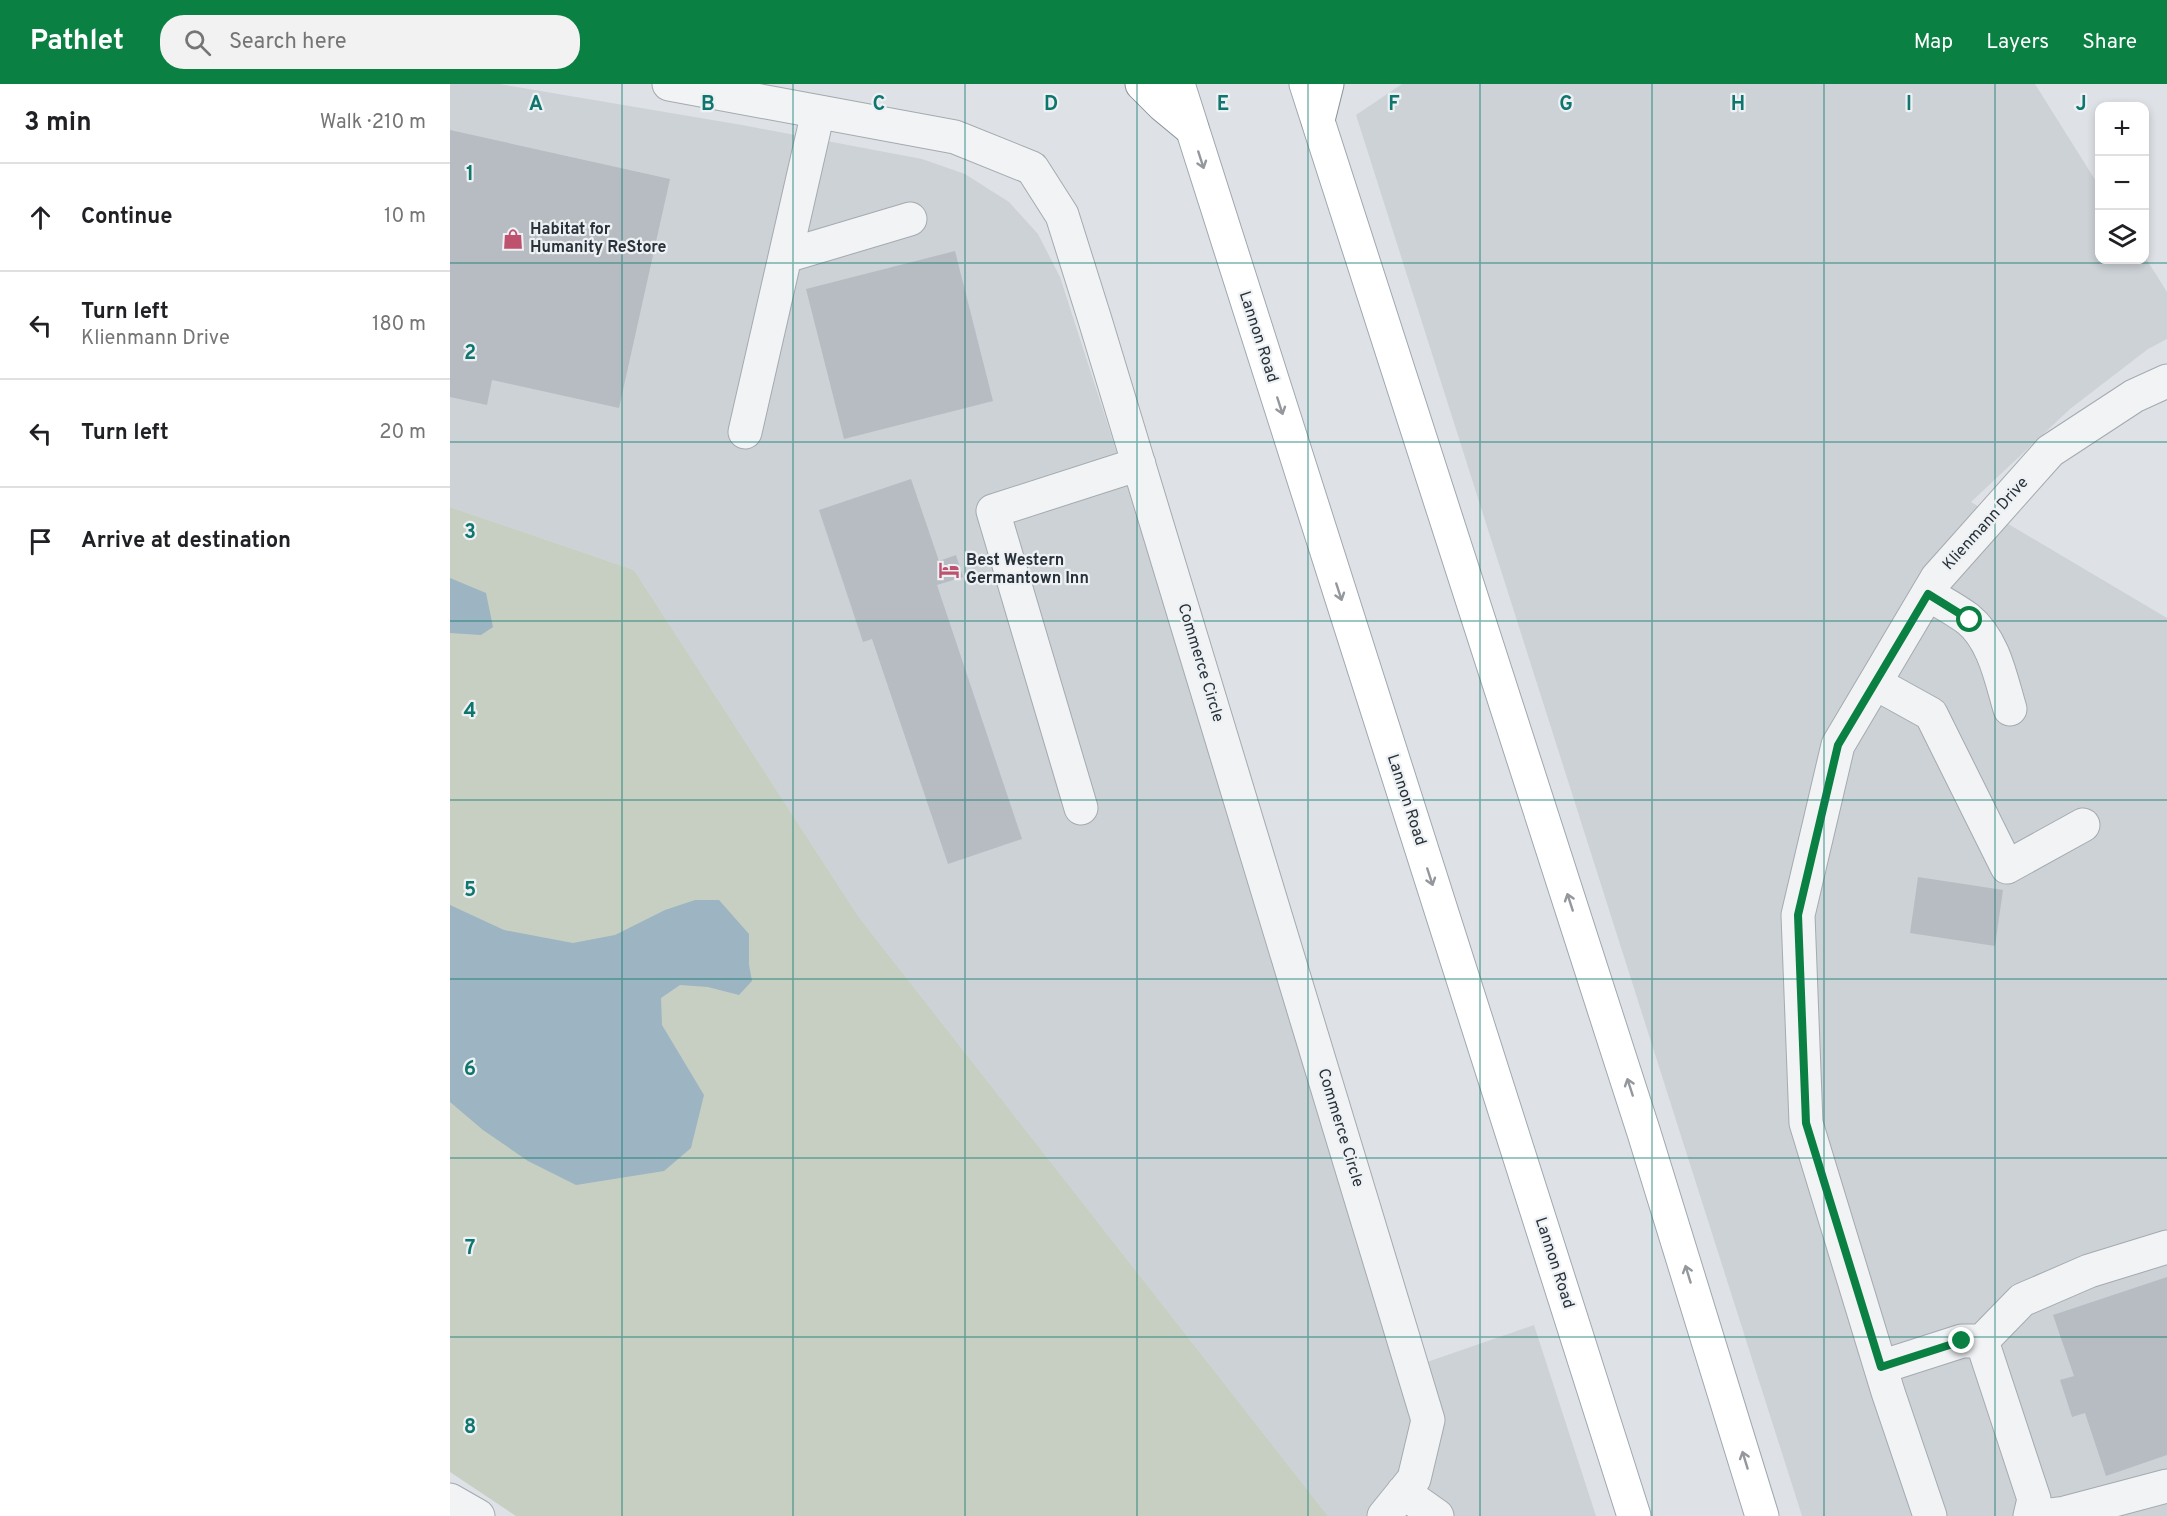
<!DOCTYPE html>
<meta charset="utf-8">
<style>
:root{--surface:#fff;--page:#f2f2f2;--text:#202124;--muted:#757577;--line:#e0e0e0;--accent:#0b8043}
body{margin:0;font-family:Overpass,sans-serif;background:var(--page);color:var(--text)}
.controls{position:absolute;right:18px;top:18px;display:grid;overflow:hidden;border-radius:12px;box-shadow:0 3px 9px #0003}
.controls button{width:54px;height:54px;display:grid;place-items:center;padding:0;border:0;border-bottom:2px solid var(--line);background:var(--surface);color:var(--text);font:30px sans-serif}
.stop{position:absolute;width:18px;height:18px;margin:-14px;border:4px solid #0b8043;border-radius:50%;background:#fff}
.stop.end{background:#0b8043;border-color:#fff;box-shadow:0 2px 6px #0008}
.list{margin:0;padding:0;list-style:none}
h2{display:flex;justify-content:space-between;align-items:center;height:78px;margin:0;padding:0 24px;font-size:26px}
h2 small{font-size:20px;font-weight:400;color:var(--muted)}
.list li{display:grid;grid-template-columns:39px 1fr auto;gap:18px;align-items:center;box-sizing:border-box;height:108px;padding:0 24px;border-top:2px solid var(--line)}
.list b{display:block;font-size:22px;white-space:nowrap}
.list p{margin:0;font-size:20px;white-space:nowrap;color:var(--muted)}
.list em{font-size:20px;font-style:normal;color:var(--muted)}
.icon{flex:none;width:33px;height:33px;fill:none;stroke:currentColor;stroke-width:2;stroke-linecap:round;stroke-linejoin:round}
.map{position:relative;flex:none;width:1717px;height:1432px;overflow:hidden}
header{display:flex;align-items:center;gap:36px;box-sizing:border-box;height:84px;padding:0 30px;background:var(--accent);color:#fff}
header strong{font-size:28px}
nav{display:flex;gap:33px;margin-inline-start:auto;font-size:21px}
.search{width:420px;height:54px;background:var(--page);display:flex;align-items:center;gap:15px;box-sizing:border-box;padding:0 21px;border-radius:24px;color:var(--muted);font-size:22px}
main{display:flex}
aside{flex:1;background:var(--surface)}
.map>svg:first-child{display:block}
.built{fill:#cdd2d7}
.green{fill:#c6cfc1}
.water{fill:#9db4c2}
.building{fill:#b6bcc2}
.lines{fill:none;stroke-linecap:round;stroke-linejoin:round}
.minor-casing{stroke:#a4aaaf;stroke-width:35}
.major-casing{stroke:#9fa8b0;stroke-width:35}
.highway-casing{stroke:#88929b;stroke-width:35}
.minor{stroke:#f1f3f5;stroke-width:33}
.major{stroke:#fff;stroke-width:33}
.highway{stroke:#fff;stroke-width:33}
.oneway{stroke:#94989d}
.route{stroke:#0b8043;stroke-width:8}
.grid{fill:none;stroke:#0f766e;stroke-width:1.5;stroke-opacity:0.55}
.labels{text-anchor:middle;dominant-baseline:central;stroke-width:4.5;stroke-linejoin:round;paint-order:stroke}
.poi-label{font-size:16px;font-weight:bold;fill:#29323b;stroke:#eef1f4;text-anchor:start}
.street-label{font-size:16px;fill:#29323b;stroke:#eef1f4}
.grid-label{font-size:20px;text-anchor:middle;font-weight:bold;fill:#0f766e;stroke:#eef1f4;stroke-width:4.5;stroke-linejoin:round;paint-order:stroke}
</style>
<header>
<strong>Pathlet</strong>
<div class="search"><svg class="icon" aria-label="search" viewBox="0 0 24 24"><circle cx="10" cy="10" r="6"/><path d="M15 15l6 6"/></svg>Search here</div>
<nav><a>Map</a><a>Layers</a><a>Share</a></nav>
</header>
<main>
<aside>
<h2>3 min<small>Walk · 210 m</small></h2>
<ul class="list">
<li><svg class="icon" aria-label="ahead" viewBox="0 0 24 24"><path d="M12 20V5M6 11l6-6 6 6"/></svg><div><b>Continue</b></div><em>10 m</em></li>
<li><svg class="icon" aria-label="left" viewBox="0 0 24 24"><path d="M17 20v-9H6M10 6l-5 5 5 5"/></svg><div><b>Turn left</b><p>Klienmann Drive</p></div><em>180 m</em></li>
<li><svg class="icon" aria-label="left" viewBox="0 0 24 24"><path d="M17 20v-9H6M10 6l-5 5 5 5"/></svg><div><b>Turn left</b></div><em>20 m</em></li>
<li><svg class="icon" aria-label="arrive" viewBox="0 0 24 24"><path d="M6 21V4h12l-3 4 3 4H6"/></svg><div><b>Arrive at destination</b></div></li>
</ul>
</aside>
<div class="map">
<svg width="1717" height="1432" viewBox="0 0 1717 1432">
<rect width="100%" height="100%" fill="#dee2e6"/>
<!-- built -->
<path class="built" d="M0,0H49L292,41L472,75L515,90L559,118L588,150L610,193L663,357L954,1286L1084,1241L1146,1432H878L408,832L184,486L0,423Z
M952,0H1585L1649,102L1650,176H1694L1695,173L1717,208V255L1698,265L1620,325L1521,418L1717,534V1432H1352L906,31Z"/>
<!-- green -->
<path class="green" d="M0,423L184,486L408,832L878,1432H66L0,1388Z"/>
<!-- water -->
<path class="water" d="M0,494L36,509L43,543L31,551L0,549Z
M245,816H269L299,850V881L302,897L289,911L258,903L230,901L211,914L212,941L254,1011L241,1064L214,1087L126,1101L78,1077L33,1046L0,1018V821L54,846L123,859L165,851L215,826Z"/>
<!-- building -->
<path class="building" d="M0,46L220,95L169,324L42,296L37,321L0,313Z
M505,167L543,317L394,355L356,205Z
M461,395L489,477L506,471L513,493L487,501L572,755L498,780L422,555L413,558L369,426Z
M1468,793L1553,806L1545,862L1460,849Z
M1717,1193V1371L1656,1392L1635,1329L1622,1333L1610,1296L1624,1292L1603,1231Z"/>
<g class="lines">
<!-- minor casing -->
<g class="minor-casing">
<path id="minor" d="M219,0L505,53L582,84L612,131L645,236L978,1336L964,1395L934,1432
M336,172L460,135
M295,348L368,28
M1478,510C1491,518 1506,526 1518,535C1544,556 1551,595 1560,625
M1425,599L1481,630L1557,783L1633,741
M631,724L543,427L689,380
M1532,1257L1572,1216L1639,1187L1717,1163
M1431,1283L1512,1257H1532L1584,1415L1580,1432
M953,1408L987,1432
M0,1416L28,1432
M1480,1432L1438,1308L1356,1039L1348,831L1388,661L1487,494L1600,367L1684,312L1717,297
M1591,1432L1615,1429L1717,1402"/>
</g>
<!-- major casing -->
<g class="major-casing">
<path id="major" d="M728,0L1184,1432
M856,0L1194,1049L1312,1432"/>
</g>
<!-- highway casing -->
<g class="highway-casing">
<path id="highway" d="M692,0L713,21L742,45
M868,36L877,0"/>
</g>
<!-- minor -->
<use href="#minor" class="minor"/>
<!-- major -->
<use href="#major" class="major"/>
<!-- highway -->
<use href="#highway" class="highway"/>
</g>
<!-- one-way arrows -->
<defs><path id="oneway-shaft" d="M-6 0H5M1.5-3L5.5 0L1.5 3" fill="none" stroke-width="1.6" stroke-linecap="round" stroke-linejoin="round" transform="scale(1.5)"/></defs>
<g class="oneway">
<use href="#oneway-shaft" transform="translate(751 76) rotate(72)"/>
<use href="#oneway-shaft" transform="translate(830 322) rotate(72)"/>
<use href="#oneway-shaft" transform="translate(889 508) rotate(72)"/>
<use href="#oneway-shaft" transform="translate(980 793) rotate(72)"/>
<use href="#oneway-shaft" transform="translate(1120 818) rotate(-108)"/>
<use href="#oneway-shaft" transform="translate(1180 1003) rotate(-108)"/>
<use href="#oneway-shaft" transform="translate(1238 1190) rotate(-107)"/>
<use href="#oneway-shaft" transform="translate(1295 1376) rotate(-107)"/>
</g>
<g class="lines">
<!-- route -->
<path class="route" d="M1512,1257L1431,1283L1356,1039L1348,831L1388,661L1478,510L1520,536"/>
</g>
<!-- grid -->
<path class="grid" d="M172,0V1432M343,0V1432M515,0V1432M687,0V1432M858,0V1432M1030,0V1432M1202,0V1432M1374,0V1432M1545,0V1432M0,179H1717M0,358H1717M0,537H1717M0,716H1717M0,895H1717M0,1074H1717M0,1253H1717"/>
<!-- icons -->
<defs>
<g id="shop-bare" transform="scale(1.62)"><path d="M-5-2.5h2.3a2.7 3.5 0 0 1 5.4 0H5L5.5 6h-11ZM-1.5-2.5h3a1.5 2.3 0 0 0-3 0Z" fill="#be516e" stroke="#eef1f4" stroke-width="2.5" paint-order="stroke"/></g>
<g id="hotel-bare" transform="scale(1.62)"><path d="M-6-4.5h1.5V1H6V5H4.5V3h-9V5H-6ZM-4 0a1.8 1.8 0 1 1 3.6 0ZM.5 0V-2.5h3Q6-2.5 6 0Z" fill="#be516e" stroke="#eef1f4" stroke-width="2.5" paint-order="stroke"/></g>
</defs>
<g fill-rule="evenodd">
<use href="#shop-bare" x="63" y="155"/>
<use href="#hotel-bare" x="499" y="486"/>
</g>
<g class="labels">
<!-- poi labels -->
<g class="poi-label">
<text x="80" y="146">Habitat for<tspan x="80" dy="18">Humanity ReStore</tspan></text>
<text x="516" y="477">Best Western<tspan x="516" dy="18">Germantown Inn</tspan></text>
</g>
<!-- street labels -->
<g class="street-label">
<text transform="translate(808 253) rotate(72)">Lannon Road</text>
<text transform="translate(1536 440) rotate(-48)">Klienmann Drive</text>
<text transform="translate(750 579) rotate(73)">Commerce Circle</text>
<text transform="translate(956 716) rotate(72)">Lannon Road</text>
<text transform="translate(890 1044) rotate(73)">Commerce Circle</text>
<text transform="translate(1104 1179) rotate(72)">Lannon Road</text>
</g>
</g>
<g class="grid-label">
<text x="86" y="26">A</text>
<text x="258" y="26">B</text>
<text x="429" y="26">C</text>
<text x="601" y="26">D</text>
<text x="773" y="26">E</text>
<text x="944" y="26">F</text>
<text x="1116" y="26">G</text>
<text x="1288" y="26">H</text>
<text x="1459" y="26">I</text>
<text x="1631" y="26">J</text>
<text x="20" y="96">1</text>
<text x="20" y="275">2</text>
<text x="20" y="454">3</text>
<text x="20" y="633">4</text>
<text x="20" y="812">5</text>
<text x="20" y="991">6</text>
<text x="20" y="1170">7</text>
<text x="20" y="1349">8</text>
</g>
</svg>
<div class="controls">
<button>+</button>
<button>−</button>
<button><svg class="icon" aria-label="layers" viewBox="0 0 24 24"><path d="M12 4l9 5-9 5-9-5zM3 14l9 5 9-5"/></svg></button>
</div>
<div class="stop" style="left:1520px;top:536px"></div>
<div class="stop end" style="left:1512px;top:1257px"></div>
</div>
</main>
